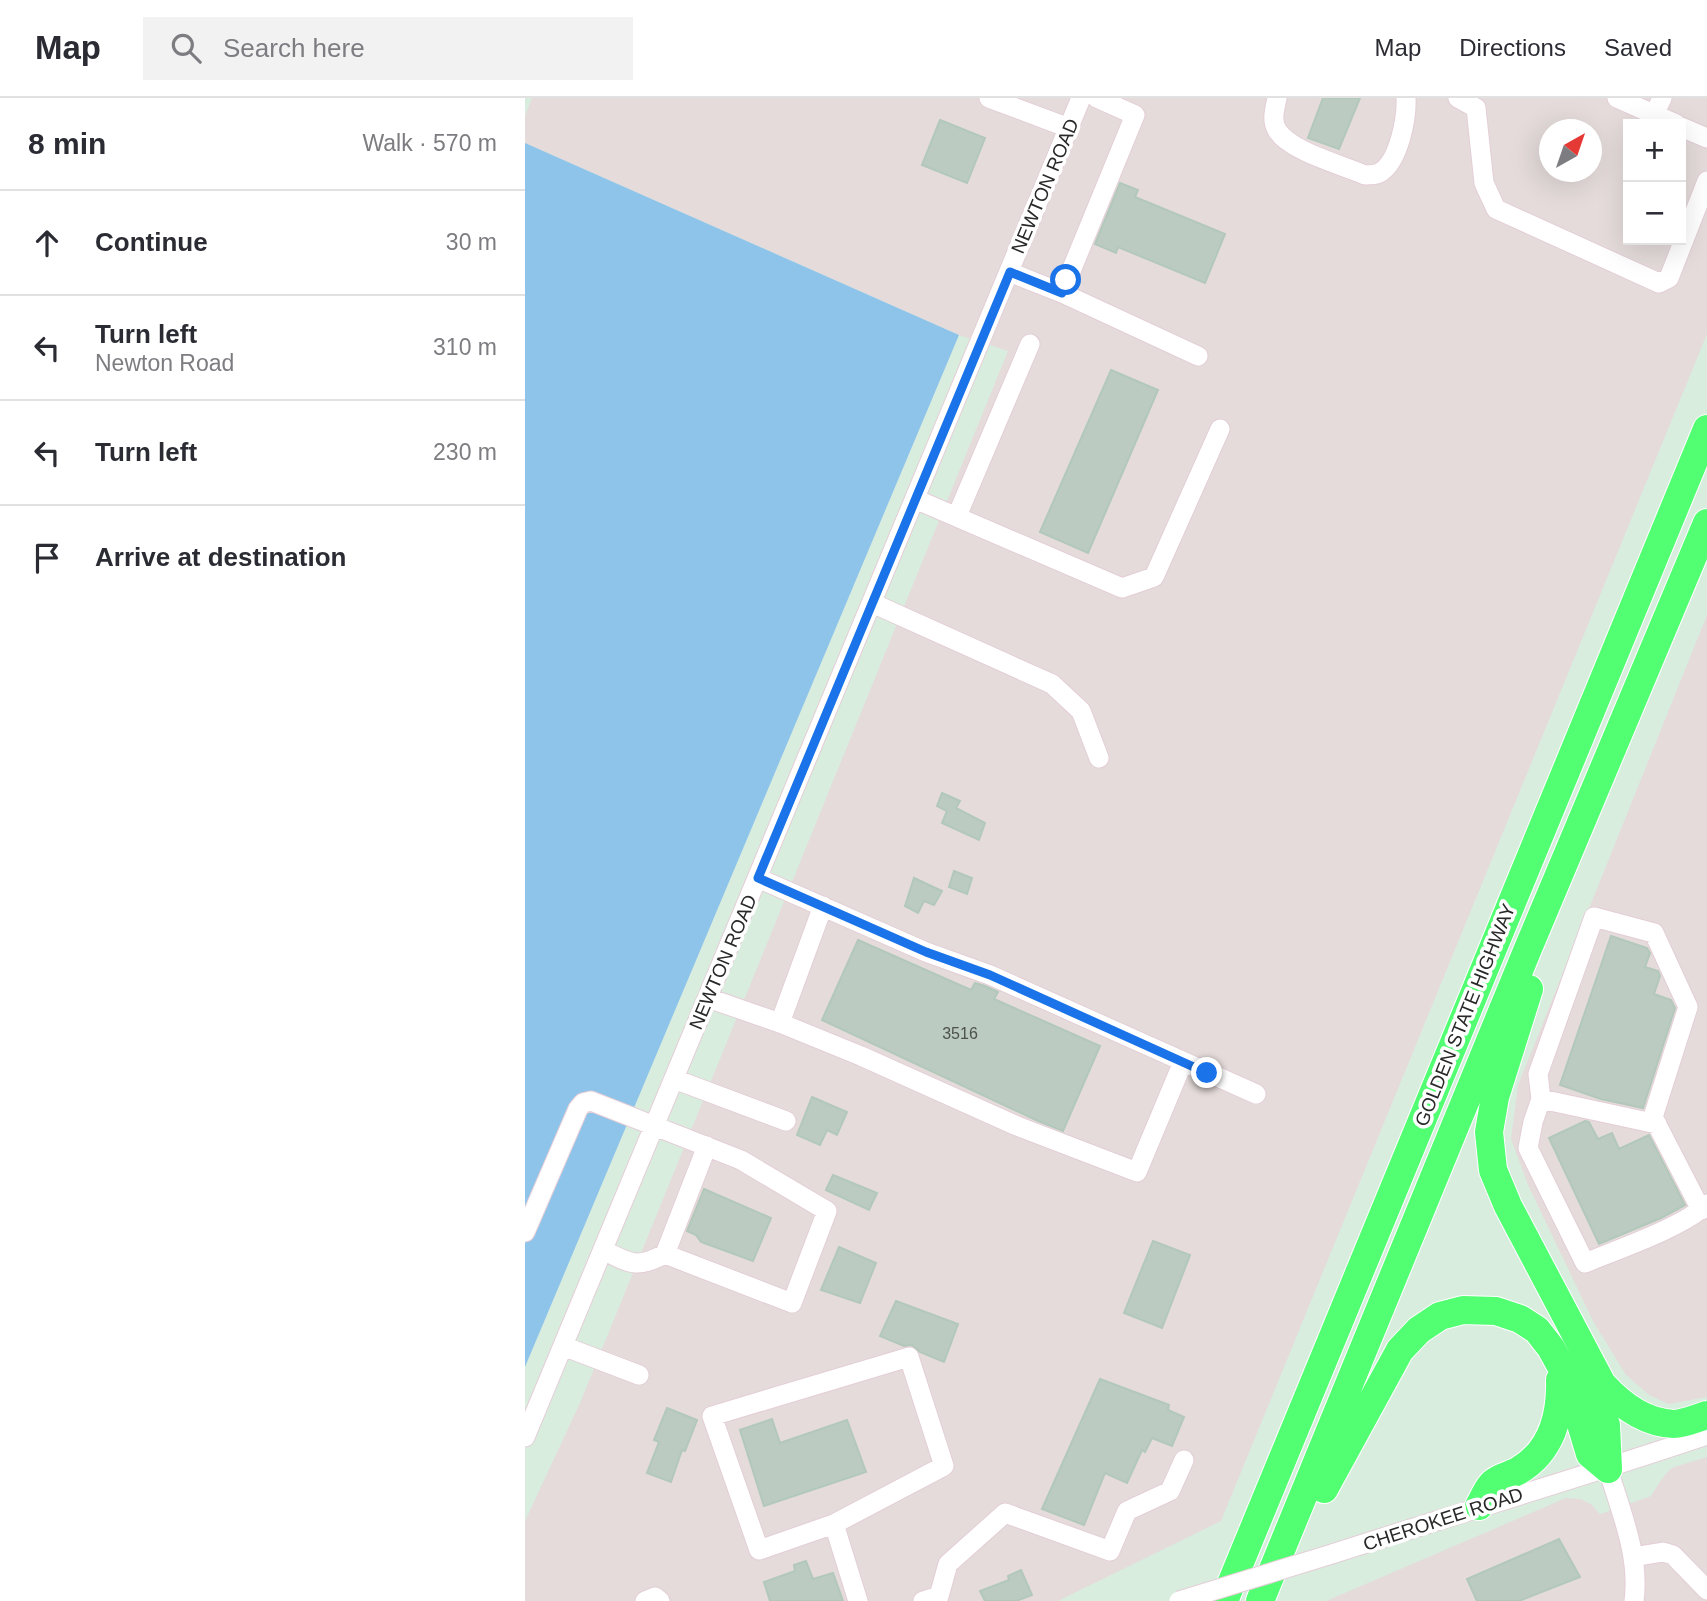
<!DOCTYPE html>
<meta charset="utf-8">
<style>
:root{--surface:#fff;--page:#f2f2f3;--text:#2b2b33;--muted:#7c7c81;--line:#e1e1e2}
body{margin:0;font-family:Arial,sans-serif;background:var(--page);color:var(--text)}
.controls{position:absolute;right:21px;top:21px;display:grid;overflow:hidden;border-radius:0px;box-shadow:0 7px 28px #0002}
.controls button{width:63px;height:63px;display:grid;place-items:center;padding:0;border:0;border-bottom:2px solid var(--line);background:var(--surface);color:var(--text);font:35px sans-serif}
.compass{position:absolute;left:1014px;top:21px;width:63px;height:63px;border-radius:50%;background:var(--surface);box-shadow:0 7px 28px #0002;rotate:40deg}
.stop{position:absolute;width:21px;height:21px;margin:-16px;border:5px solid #1a73e8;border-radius:50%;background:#fff}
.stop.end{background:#1a73e8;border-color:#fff;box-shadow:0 2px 7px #0008}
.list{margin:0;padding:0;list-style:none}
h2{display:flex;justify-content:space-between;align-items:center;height:91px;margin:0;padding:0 28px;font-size:30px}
h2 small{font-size:23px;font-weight:400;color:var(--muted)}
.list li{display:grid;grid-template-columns:46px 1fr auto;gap:21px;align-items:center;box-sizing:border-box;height:105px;padding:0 28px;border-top:2px solid var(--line)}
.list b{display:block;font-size:26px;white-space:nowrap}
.list p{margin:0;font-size:23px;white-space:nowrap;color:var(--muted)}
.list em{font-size:23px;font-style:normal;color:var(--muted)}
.icon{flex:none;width:38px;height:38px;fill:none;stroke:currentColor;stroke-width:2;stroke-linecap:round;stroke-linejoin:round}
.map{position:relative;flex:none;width:1182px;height:1503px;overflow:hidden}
header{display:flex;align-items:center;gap:42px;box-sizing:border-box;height:98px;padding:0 35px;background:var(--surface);border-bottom:2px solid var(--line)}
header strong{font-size:33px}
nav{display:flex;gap:38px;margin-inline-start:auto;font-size:24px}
.search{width:490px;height:63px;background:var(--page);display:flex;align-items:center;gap:18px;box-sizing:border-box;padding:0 24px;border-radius:0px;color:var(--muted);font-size:26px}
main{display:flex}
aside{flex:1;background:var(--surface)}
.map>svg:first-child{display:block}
.industrial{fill:#e4dbda;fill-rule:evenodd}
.green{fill:#8fc4ea}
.building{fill:#bccbc1;stroke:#b2c8bb;stroke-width:2}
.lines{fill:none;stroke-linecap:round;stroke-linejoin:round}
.minor-casing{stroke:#e4ced7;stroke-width:21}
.highway-casing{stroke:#fff;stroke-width:30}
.minor{stroke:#fff;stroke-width:19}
.highway{stroke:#52ff72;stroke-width:28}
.minor-bridge-casing{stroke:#e4ced7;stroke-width:21;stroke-linecap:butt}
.minor-bridge{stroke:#fff;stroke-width:19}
.route{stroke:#1a73e8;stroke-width:9}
.labels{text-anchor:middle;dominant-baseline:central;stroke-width:7;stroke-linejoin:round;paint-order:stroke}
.number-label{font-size:16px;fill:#4e524f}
.street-label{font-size:19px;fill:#292929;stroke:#fff}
</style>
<header>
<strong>Map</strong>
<div class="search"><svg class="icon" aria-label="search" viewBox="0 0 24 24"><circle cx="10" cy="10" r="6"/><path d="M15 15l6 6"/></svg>Search here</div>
<nav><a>Map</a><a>Directions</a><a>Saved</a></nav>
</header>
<main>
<aside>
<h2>8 min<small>Walk · 570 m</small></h2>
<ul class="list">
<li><svg class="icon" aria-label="ahead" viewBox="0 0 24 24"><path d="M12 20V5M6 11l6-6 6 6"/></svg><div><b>Continue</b></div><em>30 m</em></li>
<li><svg class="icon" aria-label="left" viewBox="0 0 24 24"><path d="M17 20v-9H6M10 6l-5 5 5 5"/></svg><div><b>Turn left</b><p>Newton Road</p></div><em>310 m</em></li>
<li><svg class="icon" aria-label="left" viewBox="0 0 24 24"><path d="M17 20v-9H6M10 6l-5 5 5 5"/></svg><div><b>Turn left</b></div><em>230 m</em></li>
<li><svg class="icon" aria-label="arrive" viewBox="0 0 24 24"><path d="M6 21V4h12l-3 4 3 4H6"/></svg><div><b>Arrive at destination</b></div></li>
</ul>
</aside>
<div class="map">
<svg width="1182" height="1503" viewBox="0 0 1182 1503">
<rect width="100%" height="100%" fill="#d9eddf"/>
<!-- industrial -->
<path class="industrial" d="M7,0H1182V236L696,1423L533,1503H0V1423L55,1305L483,253L434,237L0,45V18ZM1103,26H1156V142H1103ZM1024,32H1066V74H1024Z
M1182,517V1299L1144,1306L1124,1297L1101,1277L1068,1223L1003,1087L986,1041L993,987Z
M1182,1359V1503H801L1041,1400L1055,1401L1066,1406L1075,1416L1126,1398L1136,1382L1146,1370Z"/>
<!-- green -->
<path class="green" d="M0,45L434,237L0,1269Z"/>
<!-- building -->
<path class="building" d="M798,0H835L814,51L783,40Z
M415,22L460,40L442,85L397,67Z
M595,85L613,92L610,99L700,136L680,185L593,149L591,155L570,146Z
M586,272L633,292L563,455L515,434Z
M417,695L435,703L431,710L460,725L454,742L417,725L422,713L412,708Z
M429,773L447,780L442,796L424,789Z
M389,780L417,793L409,807L399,803L393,815L380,808Z
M1086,838L1122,850L1125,855L1120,869L1133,873L1135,878L1129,896L1146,902L1150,910L1118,1010L1076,1001L1035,987Z
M333,842L446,892L450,885L460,888L473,894L469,901L575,948L538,1033L511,1022L297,922Z
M287,999L322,1014L312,1037L302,1032L295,1047L272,1037Z
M1060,1023L1064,1024L1073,1041L1087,1035L1094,1051L1124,1037L1160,1107L1136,1120L1074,1146L1024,1040Z
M308,1077L352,1095L344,1112L301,1092Z
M179,1091L246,1120L228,1163L176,1144L171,1137L162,1133Z
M628,1143L665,1157L637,1230L599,1215Z
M314,1149L351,1165L335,1205L296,1192Z
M371,1203L433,1226L419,1264L395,1254L387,1247L379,1248L355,1238Z
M575,1281L644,1307L643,1312L659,1319L647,1348L627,1340L620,1354L617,1352L602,1385L580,1375L559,1427L517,1411Z
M142,1310L172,1322L160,1353L157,1352L146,1384L122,1375L134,1344L129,1342Z
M247,1321L255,1345L322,1322L341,1374L239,1408L215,1332Z
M1034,1441L1055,1479L994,1503H952L942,1481Z
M281,1463L288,1481L308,1475L318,1503H245L239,1484L270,1473L269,1467Z
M496,1472L507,1497L491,1503H460L455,1493L484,1482L483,1478Z"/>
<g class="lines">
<!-- minor casing -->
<g class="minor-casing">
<path id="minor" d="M464,0L544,30
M752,0C750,11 746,22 752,32C764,53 817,67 840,77C846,77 851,77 856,74C874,62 882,20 881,0
M933,0L951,10L959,85L971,111L1134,185L1144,180L1182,83
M1092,0L1151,26
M1129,17L1137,0
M1156,29L1182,40
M484,174L537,195L610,17L572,0
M537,195L673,258
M390,401L597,490L629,479L695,331
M432,418L505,246
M347,505L527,586L556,613L574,660
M233,780L401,854L465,877L731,996
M183,900L255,925L336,958L492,1028L612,1074L658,964
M255,925L298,808
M149,981L261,1023
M1016,1001L1132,1026
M1176,1112L1128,1019L1163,909L1129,835L1069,819L1013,976L1016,1001L1008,1024L1003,1050L1060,1165C1091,1152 1159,1129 1182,1106
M0,1134L53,1011L58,1005L66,1003L216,1062L302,1113L267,1205L140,1156L182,1048
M78,1152C106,1166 111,1171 140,1156
M38,1248L114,1277
M384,1259L419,1368L309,1426L234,1452L187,1318Z
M0,1339L556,0
M1083,1371C1096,1414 1115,1458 1109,1503
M309,1426L333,1503
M807,1456C931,1416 1058,1379 1182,1337
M1108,1459L1138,1454L1148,1457L1182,1492
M120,1503L130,1499L135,1503
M398,1503L414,1498L423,1466L480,1415L585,1453L602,1413L645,1393L659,1362"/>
</g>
<!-- highway casing -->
<g class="highway-casing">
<path id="highway" d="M1004,891L970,999L964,1034L968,1072L983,1108L1077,1286C1096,1307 1119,1325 1149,1326C1159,1326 1172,1320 1182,1317
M1062,1279L1081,1327L1083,1371
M799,1391L875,1252L894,1232L915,1218L938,1212L971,1213L995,1221L1012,1232L1026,1250L1042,1279L1065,1356L1083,1371
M954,1408C958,1402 962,1390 968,1385C974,1379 986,1377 993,1373C1026,1354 1036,1318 1035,1282
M699,1503L1182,331
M735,1503L1002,853L1182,425"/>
</g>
<!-- minor -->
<use href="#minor" class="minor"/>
<!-- highway -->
<use href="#highway" class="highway"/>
<!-- minor-bridge casing -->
<g class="minor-bridge-casing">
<path id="minor-bridge" d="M654,1503L807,1456"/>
</g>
<!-- minor-bridge -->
<use href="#minor-bridge" class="minor-bridge"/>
</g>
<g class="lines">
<!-- route -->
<path class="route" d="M541,182L537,195L485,174L233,780L401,854L465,877L682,975"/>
</g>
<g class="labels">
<!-- number labels -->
<g class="number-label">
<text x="435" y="935">3516</text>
</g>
<!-- street labels -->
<g class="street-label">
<text transform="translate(520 88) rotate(-67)">NEWTON ROAD</text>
<text transform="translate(198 864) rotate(-67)">NEWTON ROAD</text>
<text transform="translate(940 917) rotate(-68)">GOLDEN STATE HIGHWAY</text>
<text transform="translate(918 1421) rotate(-18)">CHEROKEE ROAD</text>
</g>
</g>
</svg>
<div class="controls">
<button>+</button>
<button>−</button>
</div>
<svg class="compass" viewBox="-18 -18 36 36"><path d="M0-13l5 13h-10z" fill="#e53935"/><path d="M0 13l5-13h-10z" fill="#7c7c81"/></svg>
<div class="stop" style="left:541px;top:182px"></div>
<div class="stop end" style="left:682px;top:975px"></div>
</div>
</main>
